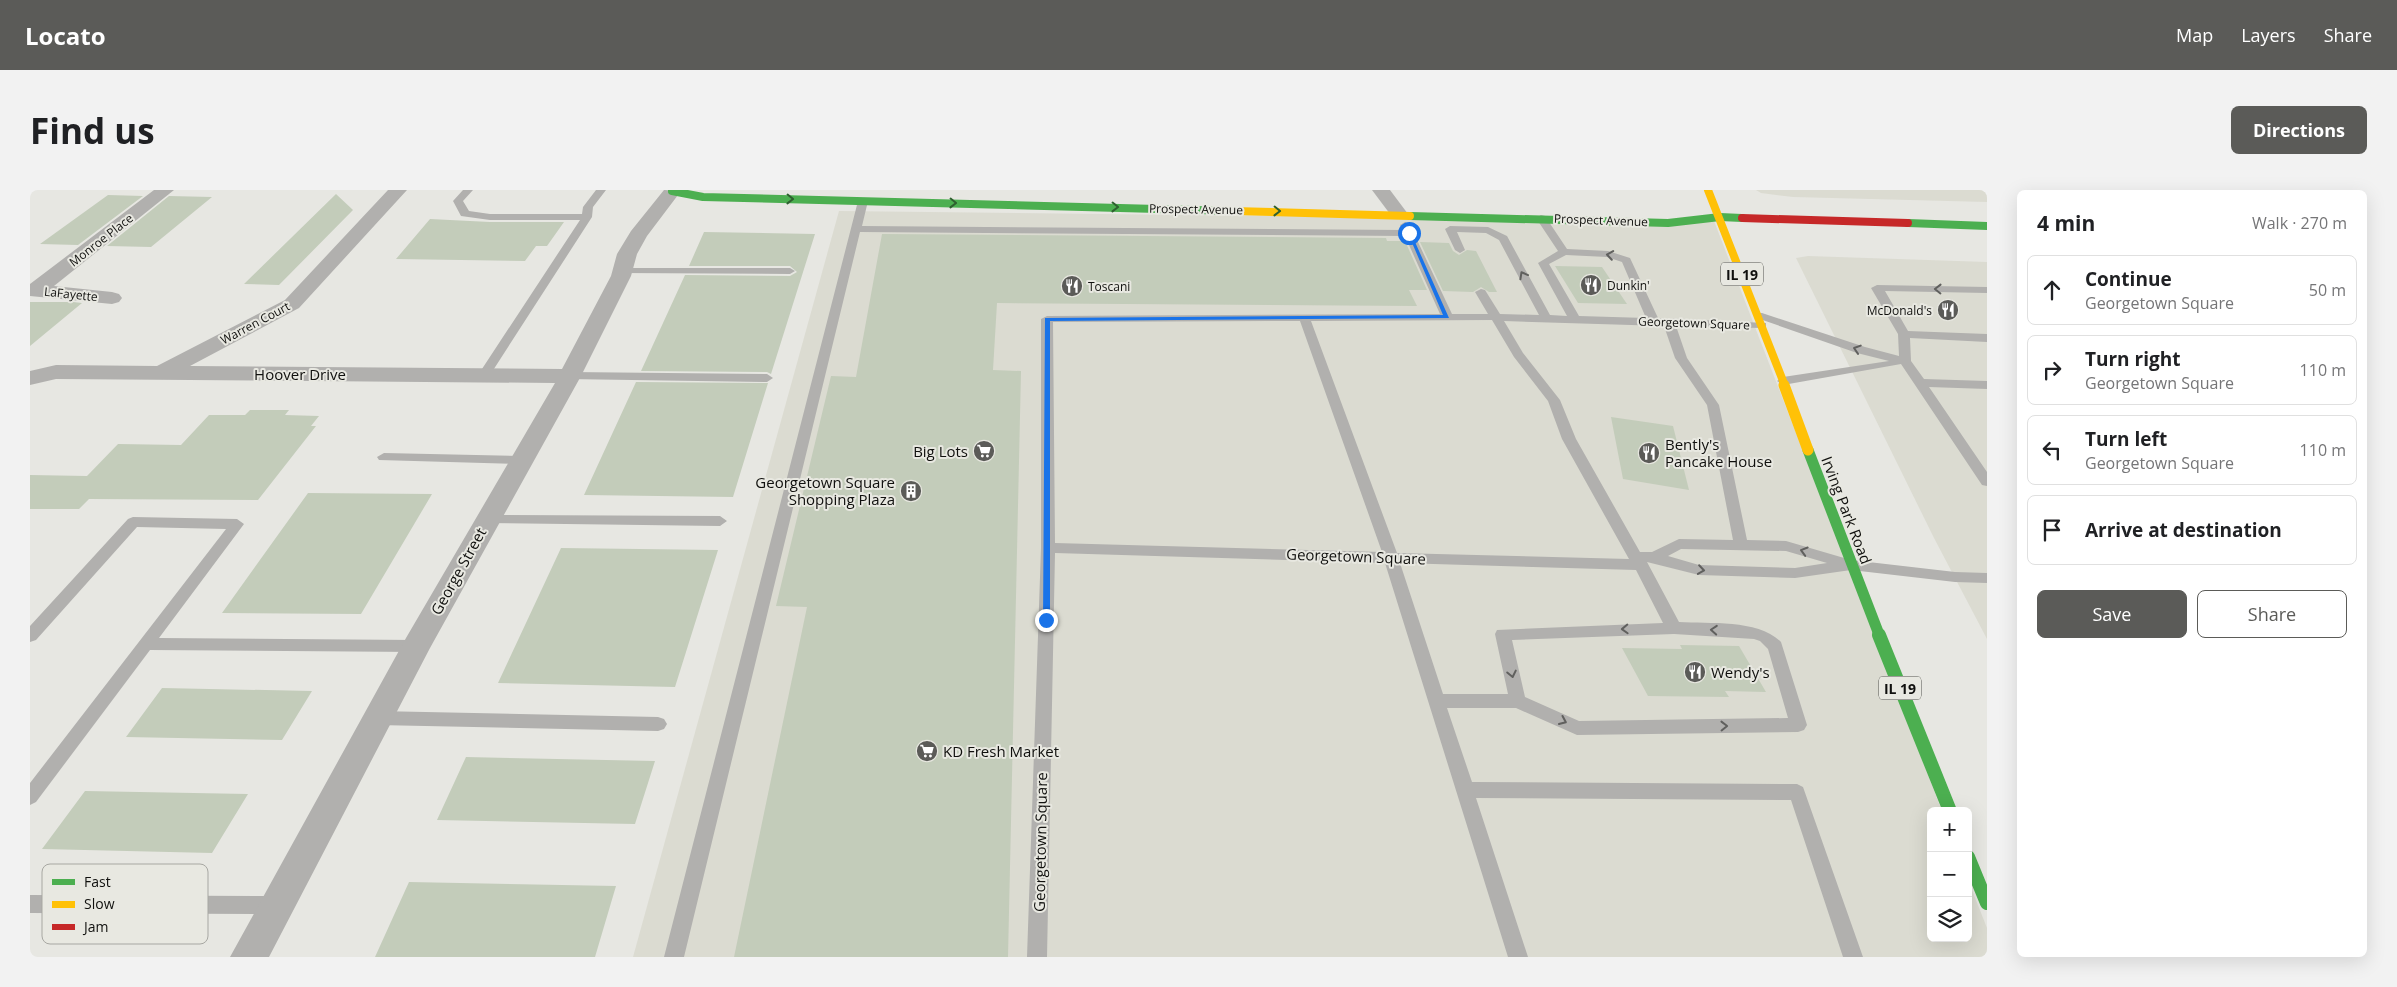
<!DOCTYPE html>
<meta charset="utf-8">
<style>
:root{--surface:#fff;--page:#f2f2f2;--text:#202124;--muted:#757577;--line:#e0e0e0;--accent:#5b5b58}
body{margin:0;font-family:"Open Sans",sans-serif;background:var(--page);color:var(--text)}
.controls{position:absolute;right:15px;bottom:15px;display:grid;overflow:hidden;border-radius:8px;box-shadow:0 5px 20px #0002}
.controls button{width:45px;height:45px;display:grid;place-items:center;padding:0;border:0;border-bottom:1px solid var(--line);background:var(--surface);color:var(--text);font:25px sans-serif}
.stop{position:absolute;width:15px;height:15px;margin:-11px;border:4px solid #1a73e8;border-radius:50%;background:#fff}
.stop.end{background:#1a73e8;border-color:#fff;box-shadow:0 1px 5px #0008}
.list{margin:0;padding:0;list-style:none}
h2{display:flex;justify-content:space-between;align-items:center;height:65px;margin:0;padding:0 20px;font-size:21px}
h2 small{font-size:16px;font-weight:400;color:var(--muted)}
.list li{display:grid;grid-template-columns:32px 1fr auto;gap:15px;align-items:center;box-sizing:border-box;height:70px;margin:0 10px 10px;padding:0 10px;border:1px solid var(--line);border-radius:8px}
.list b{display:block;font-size:19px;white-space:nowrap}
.list p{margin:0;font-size:16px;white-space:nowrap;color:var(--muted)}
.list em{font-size:16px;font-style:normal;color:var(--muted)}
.actions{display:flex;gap:10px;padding:15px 20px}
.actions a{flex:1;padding:11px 0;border:1px solid var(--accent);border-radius:8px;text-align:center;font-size:18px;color:var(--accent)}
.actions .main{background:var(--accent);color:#fff}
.icon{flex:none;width:28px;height:28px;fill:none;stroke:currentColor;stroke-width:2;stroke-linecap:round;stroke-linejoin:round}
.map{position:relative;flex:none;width:1957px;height:767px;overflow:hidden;border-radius:8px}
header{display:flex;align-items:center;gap:30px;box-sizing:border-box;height:70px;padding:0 25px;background:var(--accent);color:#fff}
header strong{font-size:24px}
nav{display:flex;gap:28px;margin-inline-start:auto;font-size:18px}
.intro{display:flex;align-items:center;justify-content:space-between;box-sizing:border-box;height:120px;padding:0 30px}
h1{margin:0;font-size:35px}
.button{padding:12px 22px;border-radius:8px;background:var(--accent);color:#fff;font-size:18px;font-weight:700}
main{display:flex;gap:30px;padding:0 30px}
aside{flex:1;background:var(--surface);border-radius:8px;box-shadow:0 5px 20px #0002}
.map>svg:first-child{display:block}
.built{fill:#dbdbd1}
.building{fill:#c3ccba}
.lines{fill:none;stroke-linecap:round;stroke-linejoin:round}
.lane{fill:#b1b0ae;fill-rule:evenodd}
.street{fill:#b1b0ae;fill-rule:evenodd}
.fast-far2{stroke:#4caf50;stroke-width:8}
.fast-far1{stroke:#4caf50;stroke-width:11}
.fast{stroke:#4caf50;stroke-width:14}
.slow-far1{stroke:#ffc107;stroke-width:8}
.slow{stroke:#ffc107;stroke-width:11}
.jam{stroke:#c62828;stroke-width:8}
.oneway{stroke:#2e602f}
.oneway2{stroke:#60605e}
.route{fill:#1a73e8}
.labels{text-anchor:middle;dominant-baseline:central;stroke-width:4;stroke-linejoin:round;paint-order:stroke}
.far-street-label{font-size:12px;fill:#10100e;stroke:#e8e8e1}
.far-poi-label{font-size:12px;fill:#10100e;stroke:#e8e8e1;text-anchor:start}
.shield{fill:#e8e8e1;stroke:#51514d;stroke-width:1}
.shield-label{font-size:14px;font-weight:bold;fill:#10100e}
.street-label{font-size:15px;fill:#10100e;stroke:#e8e8e1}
.poi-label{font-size:15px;fill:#10100e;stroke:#e8e8e1;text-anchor:start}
.key{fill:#e8e8e1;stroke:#a7a7a2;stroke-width:1}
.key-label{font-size:14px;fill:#10100e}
</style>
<header>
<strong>Locato</strong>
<nav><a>Map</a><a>Layers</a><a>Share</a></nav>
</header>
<div class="intro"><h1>Find us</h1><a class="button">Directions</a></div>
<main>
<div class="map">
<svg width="1957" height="767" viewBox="0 0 1957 767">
<rect width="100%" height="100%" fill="#e7e7e2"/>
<!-- built -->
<path class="built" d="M1726,0H1957V12L1763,7L1731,3Z
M809,21L1684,31L1912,621H1901V748H1938V690L1957,738V767H603Z
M1778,66L1957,72V449L1904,348L1766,68Z"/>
<!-- building -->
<path class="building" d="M306,4L323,20L249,95L214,94Z
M78,5L113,6L48,55L10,54Z
M139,6L182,7L121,57L77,56Z
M400,29L460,32H534L517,56H506L495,71L366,69Z
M674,42L785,44L741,184L737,182L611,181L655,85L760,86L767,82L760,76H659Z
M852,44L1356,48L1357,51H1375L1397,100H1379L1387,116L967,113L963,180L991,181L978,767H704L777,417L746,416L801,186L826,187Z
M1390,52L1419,53L1423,61L1429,65L1437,60L1446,61L1467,102H1459L1451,97L1443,102L1413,101Z
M1525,76L1572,77L1597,114L1548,113Z
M0,112H43L52,113L0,156Z
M606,192L738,193L703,307L554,305Z
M220,220H259L255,225L289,226L281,236H286L228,310L59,309L49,319H0V285L57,286L88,254L151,255L179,225H215Z
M1581,227L1643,236L1659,300L1593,289Z
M278,303L402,304L331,424L192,423Z
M531,358L688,360L645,497L468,493Z
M1650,455L1709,456L1736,502L1695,501L1699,507L1618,506L1592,458L1652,459Z
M132,498L282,501L252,550L96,547Z
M436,567L625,571L605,634L407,630Z
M55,601L218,604L182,663L12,659Z
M379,692L586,696L565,767H345Z"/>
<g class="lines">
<!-- lane -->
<path class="lane" d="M433,0H443L433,11L439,21L460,24H552L553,17L566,0H576L563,17L562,27L460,185L454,189L448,185L550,30H460L431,26L423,11Z
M833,8L838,11L832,36L1372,40L1370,35L1375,32L1380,35L1422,124H1458L1445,102L1451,99L1455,100L1470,124L1509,125L1469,50L1456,43L1427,42L1435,60L1430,63L1425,60L1415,39L1420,36L1458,37L1477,46L1520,125L1537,126L1508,73L1528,61L1506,28L1511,25L1515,26L1537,59L1578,61L1600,68L1628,128L1736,133V137L1732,138L1646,136L1657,168L1689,215L1717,350L1756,351L1821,370L1925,382L1957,383V393L1925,392L1821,380L1765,388L1669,385L1617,372L1649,432C1680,434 1728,429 1751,452L1777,535L1774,540L1768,542L1547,545L1486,518H1417L1442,592L1767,594L1773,597L1833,767H1813L1761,610L1446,608L1498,767H1478L1355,373L1025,363L1017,767H997L1011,358V129L1017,126L1410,124L1375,46L830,42L654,767H634L828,11ZM1536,65L1577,67L1592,72L1616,128L1549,126L1519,74ZM1462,130L1484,167L1518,211L1532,249L1599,369L1367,363L1281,131ZM1270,131L1352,362L1025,353L1023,132ZM1474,131L1634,136L1645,168L1677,215L1703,350L1649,349L1622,362H1610L1546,249L1530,210L1493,163ZM1651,359L1756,361L1797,373L1765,378L1669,375L1638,366ZM1370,373L1606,380L1633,433L1467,440L1465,444L1478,504H1413ZM1644,444L1724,449L1730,451L1738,459L1758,528L1549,531L1495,507L1482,450Z
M592,78H760L765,81L760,84L588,83V79Z
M1847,95L1957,97V103L1855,101L1878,141L1957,144V152L1880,148L1881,171L1894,189L1957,191V199L1899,197L1957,282V296L1952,295L1871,174L1753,195L1747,191L1753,187L1859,171L1827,163L1724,127V123H1732L1835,157L1869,166L1868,144L1841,98Z
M540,182L737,184L743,188L737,192L536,189L534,186Z
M354,263L490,266L497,270L490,274L349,270L347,267Z
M456,325L690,326L697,331L690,336L451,333L449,330L451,327Z
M103,327L207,329L214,334L129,448L386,450L392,452L394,456L392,460L386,462L120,460L6,612L0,615V593L196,339L107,337L6,450L0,452V436L98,329Z
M347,521L628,527L634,529L637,534L634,539L628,541L347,535L341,533L338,528L341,523Z
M0,705L247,706L254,709L257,715L254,721L247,724L0,723Z"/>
<!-- street -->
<path class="street" d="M124,0H144L24,96L82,102L89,104L92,108L89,112L82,114L0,106V94Z
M358,0H377L269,118L160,176L532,179L581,86L587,64L601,41L634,0L651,1L617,46L607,64L601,86L551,186L400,458L239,767H200L376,448L525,193L26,189L0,195V181L26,175L127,176L255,110Z
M1342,0H1360L1378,24L1375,28H1363Z"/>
<!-- fast-far2 -->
<path class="fast-far2" d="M642,1L673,7L1203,21
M1380,26L1638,33L1690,27L1712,28
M1878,33L1957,36"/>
<!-- fast-far1 -->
<path class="fast-far1" d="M1778,260L1850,447"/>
<!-- fast -->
<path class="fast" d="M1849,445L1920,621
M1938,667L1957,713"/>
<!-- slow-far1 -->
<path class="slow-far1" d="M1678,0L1755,196
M1203,21L1380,26"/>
<!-- slow -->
<path class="slow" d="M1754,195L1778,260"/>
<!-- jam -->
<path class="jam" d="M1712,28L1878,33"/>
</g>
<!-- one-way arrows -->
<defs><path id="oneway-chevron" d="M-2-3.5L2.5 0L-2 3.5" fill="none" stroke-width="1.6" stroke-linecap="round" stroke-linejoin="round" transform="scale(1.25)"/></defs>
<g class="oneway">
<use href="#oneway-chevron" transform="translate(760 9) rotate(1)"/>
<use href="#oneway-chevron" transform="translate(923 13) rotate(1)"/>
<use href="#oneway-chevron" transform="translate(1085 17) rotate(1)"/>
<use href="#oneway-chevron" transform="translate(1247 21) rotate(1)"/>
</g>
<g class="oneway2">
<use href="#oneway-chevron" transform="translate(1580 65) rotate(-171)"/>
<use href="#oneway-chevron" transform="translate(1493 85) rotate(-119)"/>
<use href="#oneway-chevron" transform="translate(1908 99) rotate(-179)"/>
<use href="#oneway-chevron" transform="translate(1827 159) rotate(-162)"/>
<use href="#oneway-chevron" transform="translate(1774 361) rotate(-164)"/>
<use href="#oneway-chevron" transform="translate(1671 380) rotate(8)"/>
<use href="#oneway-chevron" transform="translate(1595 439) rotate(178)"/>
<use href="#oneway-chevron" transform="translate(1684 440) rotate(-176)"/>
<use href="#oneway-chevron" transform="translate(1482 484) rotate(78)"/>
<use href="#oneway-chevron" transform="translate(1533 531) rotate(24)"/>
<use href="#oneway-chevron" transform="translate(1694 536) rotate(-1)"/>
</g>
<!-- route -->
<path class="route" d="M1377,41L1381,43L1419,128L1020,131V430L1016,433L1013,432L1015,128L1413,125Z"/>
<!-- icons -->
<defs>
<g id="restaurant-disc" transform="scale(1.125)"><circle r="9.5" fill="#5b5b58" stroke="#e8e8e1"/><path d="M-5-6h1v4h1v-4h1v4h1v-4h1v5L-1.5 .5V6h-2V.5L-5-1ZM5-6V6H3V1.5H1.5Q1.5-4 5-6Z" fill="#fff"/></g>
<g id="supermarket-disc" transform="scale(1.125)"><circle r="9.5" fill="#5b5b58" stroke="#e8e8e1"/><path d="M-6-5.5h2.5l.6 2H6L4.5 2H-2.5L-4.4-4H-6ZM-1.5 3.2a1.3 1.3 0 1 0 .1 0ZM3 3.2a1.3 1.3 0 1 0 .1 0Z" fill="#fff"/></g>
<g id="building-disc" transform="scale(1.125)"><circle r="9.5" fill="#5b5b58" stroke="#e8e8e1"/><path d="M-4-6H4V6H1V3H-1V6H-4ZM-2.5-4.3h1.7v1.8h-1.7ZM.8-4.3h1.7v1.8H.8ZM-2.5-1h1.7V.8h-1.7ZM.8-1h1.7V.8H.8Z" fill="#fff"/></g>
</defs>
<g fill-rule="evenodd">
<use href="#restaurant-disc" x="1561" y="95"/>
<use href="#restaurant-disc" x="1042" y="96"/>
<use href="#restaurant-disc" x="1918" y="120"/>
<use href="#supermarket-disc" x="954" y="261"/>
<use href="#restaurant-disc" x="1619" y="263"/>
<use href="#building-disc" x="881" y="301"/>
<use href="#restaurant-disc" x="1665" y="482"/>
<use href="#supermarket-disc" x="897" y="561"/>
</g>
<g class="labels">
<!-- far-street labels -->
<g class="far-street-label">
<text transform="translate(1166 19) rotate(1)">Prospect Avenue</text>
<text transform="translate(1571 30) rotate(2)">Prospect Avenue</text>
<text transform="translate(71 50) rotate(-38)">Monroe Place</text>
<text transform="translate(41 104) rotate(6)">LaFayette</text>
<text transform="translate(225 133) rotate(-28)">Warren Court</text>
<text transform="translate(1664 133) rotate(2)">Georgetown Square</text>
</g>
<!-- far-poi labels -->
<g class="far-poi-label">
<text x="1577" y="95">Dunkin'</text>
<text x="1058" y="96">Toscani</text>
<text x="1902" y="120" text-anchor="end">McDonald's</text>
</g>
<!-- shield labels -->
<g class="shield">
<rect x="1691" y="72.5" width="42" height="23" rx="4"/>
<rect x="1849" y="486.5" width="42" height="23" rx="4"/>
</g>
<g class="shield-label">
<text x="1712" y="84">IL 19</text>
<text x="1870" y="498">IL 19</text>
</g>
<!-- street labels -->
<g class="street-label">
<text x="270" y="184">Hoover Drive</text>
<text transform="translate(1817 320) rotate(69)">Irving Park Road</text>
<text transform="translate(1326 366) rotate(2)">Georgetown Square</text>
<text transform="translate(428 381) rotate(-61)">George Street</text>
<text transform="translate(1010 652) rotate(-89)">Georgetown Square</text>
</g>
<!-- poi labels -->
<g class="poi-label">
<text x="1635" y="254">Bently's<tspan x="1635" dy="17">Pancake House</tspan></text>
<text x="938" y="261" text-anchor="end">Big Lots</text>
<text x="865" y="292" text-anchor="end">Georgetown Square<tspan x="865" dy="17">Shopping Plaza</tspan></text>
<text x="1681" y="482">Wendy's</text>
<text x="913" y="561">KD Fresh Market</text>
</g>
</g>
<!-- legend -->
<rect x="12" y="674" width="166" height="80" rx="8" class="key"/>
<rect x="22" y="689" width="23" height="6" fill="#4caf50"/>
<rect x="22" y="711" width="23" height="7" fill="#ffc107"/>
<rect x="22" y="734" width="23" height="6" fill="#c62828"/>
<g class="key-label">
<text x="54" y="697">Fast</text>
<text x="54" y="719">Slow</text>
<text x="54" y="742">Jam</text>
</g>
</svg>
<div class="controls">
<button>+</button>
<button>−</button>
<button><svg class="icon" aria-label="layers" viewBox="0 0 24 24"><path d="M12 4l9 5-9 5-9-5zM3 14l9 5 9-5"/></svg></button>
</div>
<div class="stop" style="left:1379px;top:43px"></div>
<div class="stop end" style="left:1016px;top:430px"></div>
</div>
<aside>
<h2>4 min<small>Walk · 270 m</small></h2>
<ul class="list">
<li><svg class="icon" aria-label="ahead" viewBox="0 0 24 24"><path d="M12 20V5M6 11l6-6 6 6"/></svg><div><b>Continue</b><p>Georgetown Square</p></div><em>50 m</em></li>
<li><svg class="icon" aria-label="right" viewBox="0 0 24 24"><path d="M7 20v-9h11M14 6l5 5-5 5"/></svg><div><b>Turn right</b><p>Georgetown Square</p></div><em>110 m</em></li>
<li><svg class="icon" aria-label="left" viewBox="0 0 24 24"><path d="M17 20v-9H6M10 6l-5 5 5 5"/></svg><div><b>Turn left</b><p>Georgetown Square</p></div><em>110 m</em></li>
<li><svg class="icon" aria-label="arrive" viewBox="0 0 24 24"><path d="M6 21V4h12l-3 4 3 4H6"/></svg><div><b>Arrive at destination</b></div></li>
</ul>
<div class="actions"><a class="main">Save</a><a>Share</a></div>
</aside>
</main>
